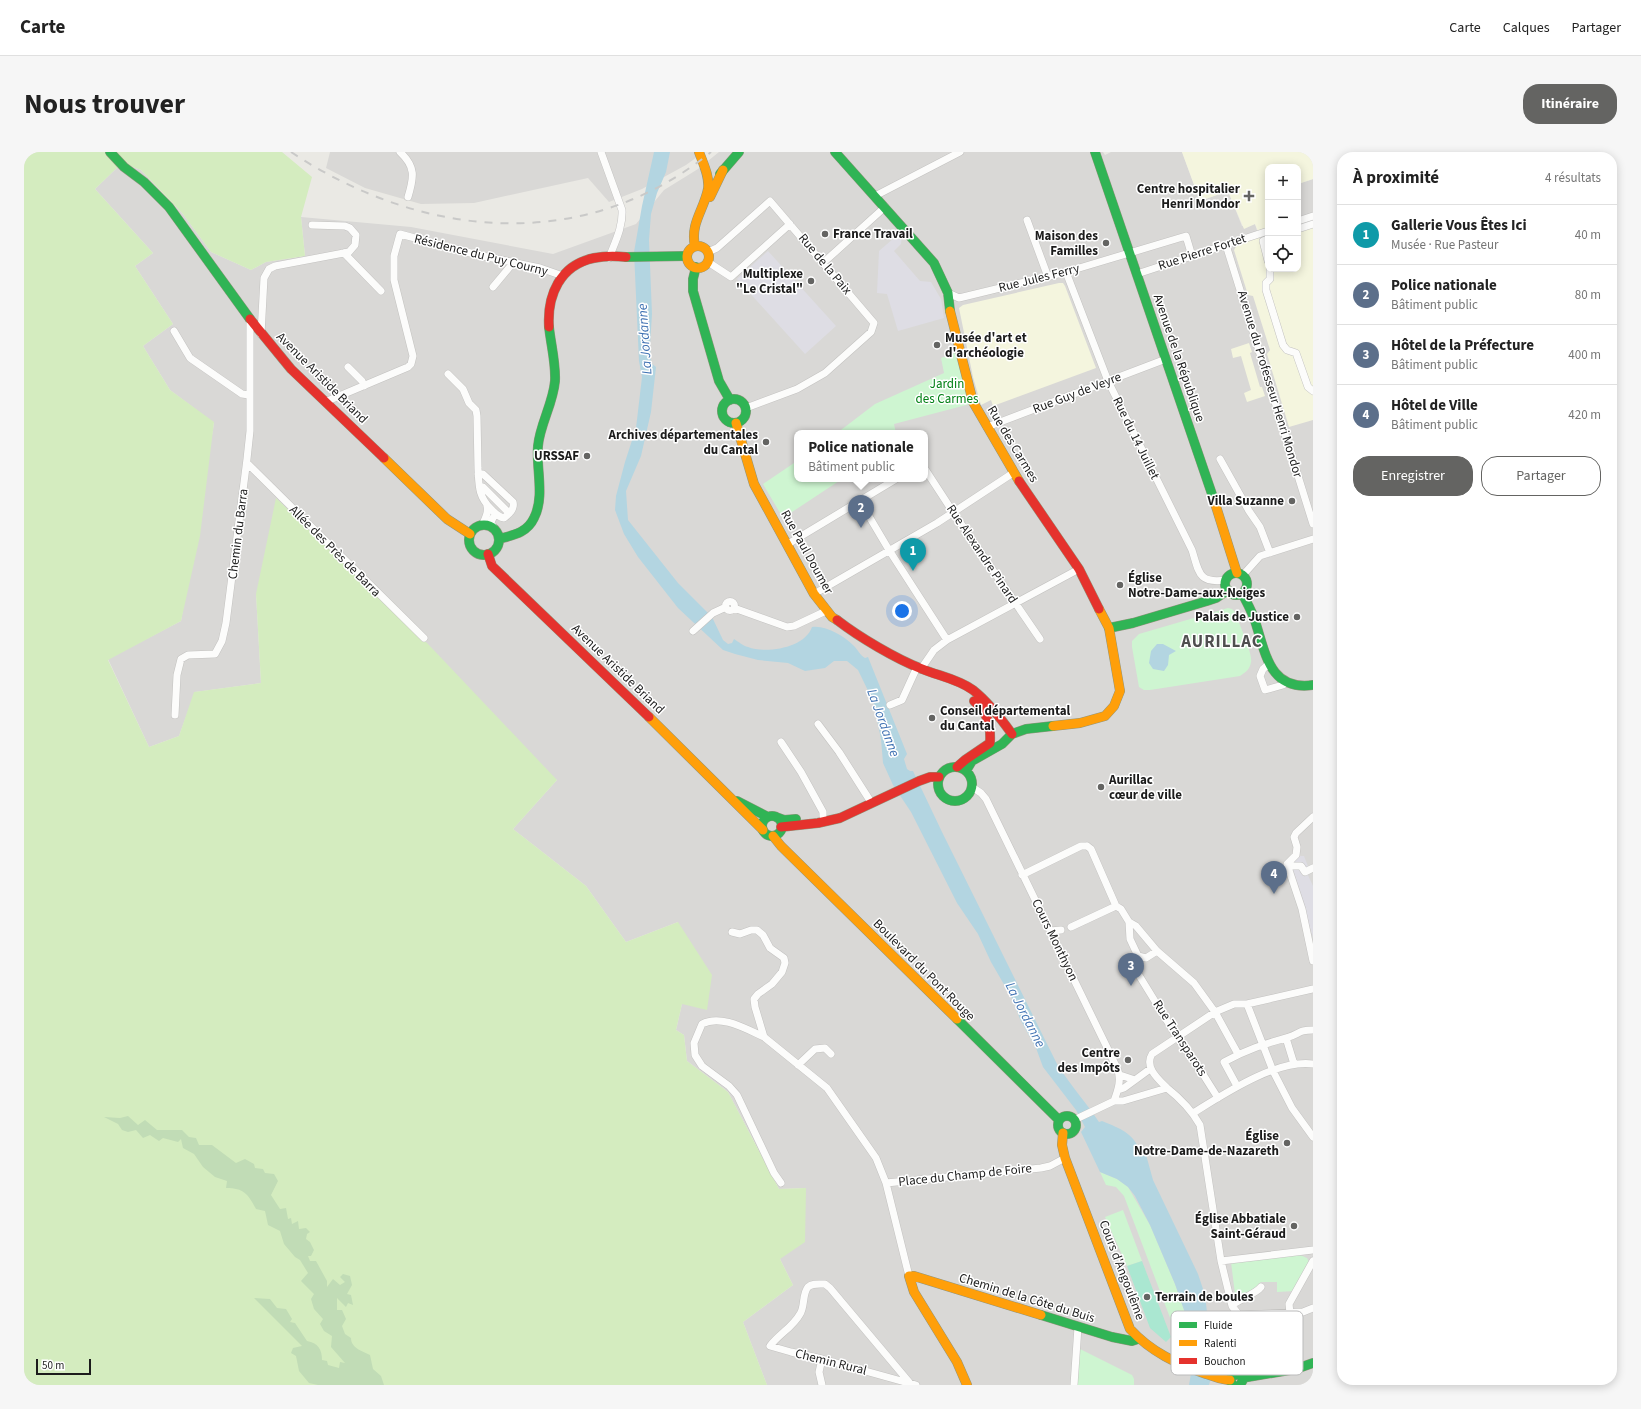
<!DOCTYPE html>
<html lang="fr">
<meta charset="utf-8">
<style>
:root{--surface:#fff;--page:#f6f6f6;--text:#222;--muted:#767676;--line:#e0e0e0;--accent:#646462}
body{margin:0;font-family:"Source Sans 3",sans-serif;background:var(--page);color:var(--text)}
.controls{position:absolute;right:12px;top:12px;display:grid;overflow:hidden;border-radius:8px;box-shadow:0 2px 10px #0003}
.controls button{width:36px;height:36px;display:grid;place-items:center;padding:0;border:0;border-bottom:1px solid var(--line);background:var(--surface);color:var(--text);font:20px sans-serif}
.scale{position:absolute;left:12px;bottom:10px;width:55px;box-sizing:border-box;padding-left:4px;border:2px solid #1c1c1c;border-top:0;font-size:11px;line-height:14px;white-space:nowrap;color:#1c1c1c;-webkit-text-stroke:3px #fff;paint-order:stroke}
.you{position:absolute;left:878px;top:459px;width:14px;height:14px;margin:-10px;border:3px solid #fff;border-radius:50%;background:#1a73e8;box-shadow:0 0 0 6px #1a73e833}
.badge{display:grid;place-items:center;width:26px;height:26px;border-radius:50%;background:var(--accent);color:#fff;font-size:13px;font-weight:700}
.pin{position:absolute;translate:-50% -33px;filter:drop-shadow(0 1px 2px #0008)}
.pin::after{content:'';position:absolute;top:21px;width:14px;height:12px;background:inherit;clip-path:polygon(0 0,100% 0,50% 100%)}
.popup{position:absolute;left:770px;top:278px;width:134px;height:52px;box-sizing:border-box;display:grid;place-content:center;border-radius:8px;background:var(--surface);filter:drop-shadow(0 1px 3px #0005);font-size:13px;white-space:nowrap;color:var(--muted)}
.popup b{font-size:15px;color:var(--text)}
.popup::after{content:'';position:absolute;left:50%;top:100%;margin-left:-8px;border:8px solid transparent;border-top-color:var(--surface)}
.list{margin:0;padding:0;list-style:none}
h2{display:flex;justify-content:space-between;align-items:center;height:52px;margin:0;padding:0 16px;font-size:17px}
h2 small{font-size:13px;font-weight:400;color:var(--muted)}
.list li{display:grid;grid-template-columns:26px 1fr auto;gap:12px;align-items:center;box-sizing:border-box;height:60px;padding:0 16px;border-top:1px solid var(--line)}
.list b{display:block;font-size:15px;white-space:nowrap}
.list p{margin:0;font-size:13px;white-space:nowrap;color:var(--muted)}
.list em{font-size:13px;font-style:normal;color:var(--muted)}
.actions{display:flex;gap:8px;padding:12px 16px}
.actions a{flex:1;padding:9px 0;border:1px solid var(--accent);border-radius:16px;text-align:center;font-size:14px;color:var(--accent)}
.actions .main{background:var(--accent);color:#fff}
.icon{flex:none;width:22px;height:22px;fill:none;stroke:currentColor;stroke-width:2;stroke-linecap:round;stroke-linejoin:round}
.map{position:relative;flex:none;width:1289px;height:1233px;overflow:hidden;border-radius:16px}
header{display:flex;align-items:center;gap:24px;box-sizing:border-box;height:56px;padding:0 20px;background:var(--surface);border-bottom:1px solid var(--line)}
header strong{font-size:19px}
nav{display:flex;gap:22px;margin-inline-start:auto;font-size:14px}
.intro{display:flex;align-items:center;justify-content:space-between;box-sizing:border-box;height:96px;padding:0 24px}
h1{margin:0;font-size:28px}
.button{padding:10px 18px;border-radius:16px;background:var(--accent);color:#fff;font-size:14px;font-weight:700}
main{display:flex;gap:24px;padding:0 24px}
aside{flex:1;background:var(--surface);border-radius:16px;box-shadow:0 2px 10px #0003}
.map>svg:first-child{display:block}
.residential{fill:#d9d8d6;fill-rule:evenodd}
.education{fill:#f4f5de}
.grass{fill:#d4ecbf}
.forest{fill:#c1dcb6}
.park{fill:#cef5d1}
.pitch{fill:#aae7d1}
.plaza{fill:#dedde4}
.water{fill:#b3d5e1}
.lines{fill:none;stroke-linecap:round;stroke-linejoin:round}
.street-casing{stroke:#c3c2c0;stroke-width:8}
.fast-casing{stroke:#91957c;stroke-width:10}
.slow-casing{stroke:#91957c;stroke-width:10}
.jam-casing{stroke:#91957c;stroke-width:10}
.street{stroke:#fcfcfb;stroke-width:7}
.fast{stroke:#30b455;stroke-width:9}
.slow{stroke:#ff9f0a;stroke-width:9}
.jam{stroke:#e5322d;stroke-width:9}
.rail{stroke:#c9c9c8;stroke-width:2;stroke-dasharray:8 8;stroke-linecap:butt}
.poi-dot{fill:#646462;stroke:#fff;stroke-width:1.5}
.labels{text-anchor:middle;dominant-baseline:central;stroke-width:3;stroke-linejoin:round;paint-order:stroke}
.poi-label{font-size:13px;font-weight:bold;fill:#1c1c1c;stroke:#fff;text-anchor:end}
.street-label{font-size:13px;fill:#1c1c1c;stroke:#fff}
.park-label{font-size:13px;fill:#028115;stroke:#fff}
.water-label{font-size:14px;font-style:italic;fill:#4173b3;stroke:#fff}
.district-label{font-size:17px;font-weight:bold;letter-spacing:1px;fill:#4f4f4f;stroke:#fff}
.key{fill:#fff;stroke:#bbb;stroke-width:1}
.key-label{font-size:11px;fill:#1c1c1c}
</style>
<header>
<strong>Carte</strong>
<nav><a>Carte</a><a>Calques</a><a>Partager</a></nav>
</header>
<div class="intro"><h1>Nous trouver</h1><a class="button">Itinéraire</a></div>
<main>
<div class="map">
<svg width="1289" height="1233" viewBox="0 0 1289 1233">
<rect width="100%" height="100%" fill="#eae9e4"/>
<!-- residential -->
<path class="residential" d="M306,0H680L662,13L618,37L585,50L564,26L450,51L397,52L341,36L302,16Z
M695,0H1079L1081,3L1087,0H1158L1176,49L1204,39L1218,74H1224L1231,72L1244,117H1274V32L1289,27V1233H743L719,1170L769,1133L756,1107L782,1036L755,1037L704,940L663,909L660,883L652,878L658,852L654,770L602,790L562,734L489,677L533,628L232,442L237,531L171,540L155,584L125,595L84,507L157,469L190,271L146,238L119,194L149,172L111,114L129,101L71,37L98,11L117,18L159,62L187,100L227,118L242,110L281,104L277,65L387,75L529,102L612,72L640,38L674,17ZM773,281H901V327H773Z"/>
<!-- education -->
<path class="education" d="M1158,0H1289V27L1274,32V15H1244V76L1234,79L1231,72L1220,77L1204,39L1176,49Z
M1289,67V268L1265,275L1243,202L1246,198L1229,144L1224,143L1210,98L1213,93L1244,82V117H1274V72Z
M1035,131H1039L1041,134L1072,216L969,254L967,248L957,253L949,225L935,156L939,153Z
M1225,191L1228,200L1226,201L1236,235H1238L1241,244L1223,250L1220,241L1227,238L1217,204L1209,206L1207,197Z"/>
<!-- grass -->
<path class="grass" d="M0,0H258L288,25L277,65L281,104L242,110L227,118L187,100L159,62L117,18L98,11L71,37L129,101L111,114L149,172L119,194L146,238L190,270L176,384L157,469L84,508L125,595L155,584L170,540L237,531L232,442L252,346L404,492L533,628L489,677L562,734L602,790L654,770L688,823L683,858L658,852L652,878L660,883L663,909L704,940L755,1037L782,1036L781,1090L756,1107L769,1133L719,1170L743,1233H0Z"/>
<!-- forest -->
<path class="forest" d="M104,964L114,973L121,968L133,978H158L165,985L172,986L175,993H188L212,1011L221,1007L230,1012L231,1016L239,1017L241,1021L250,1022L254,1029L247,1043L256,1057L262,1056L264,1067L267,1066L268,1072L274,1069L275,1077L282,1076L286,1080L283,1082L282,1087L286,1090L290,1098L287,1104H284L286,1109H292L303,1129V1135L309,1127L316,1133L321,1130L316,1125L319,1122L326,1124L328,1133L323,1142L327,1143L329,1153L324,1151L322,1155L313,1146V1158H318L322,1167L318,1174L321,1182L327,1186C327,1196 338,1199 346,1203L349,1217L357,1224L360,1233H294L285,1231L275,1219L272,1204L267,1201L269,1196L278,1194L230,1146L246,1147L253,1156L262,1157L268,1167L266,1170L271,1171L283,1189C294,1191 298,1197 298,1208L303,1209L304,1213L315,1216L316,1210L321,1211L307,1195L308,1184L300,1179L296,1172L299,1167L290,1157L287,1147L290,1142L277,1129L284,1121L276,1108L271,1105L260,1092L256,1079L244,1073L241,1059L232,1057C224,1042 220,1036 202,1036L203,1029L191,1025L179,1015L170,1002L159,996L157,987L154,990L139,986L135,989L126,983L119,986L112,978L104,980L98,978L94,972L80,965L96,966Z"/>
<!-- park -->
<path class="park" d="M931,201L946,252L870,272L872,281H813L851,252L920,221L917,206Z
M773,309V327H818L759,366L739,332Z
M1204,456L1208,457L1211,460C1214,470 1229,501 1227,510C1226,517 1222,520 1216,524L1126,538H1120L1115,535L1108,495V489L1115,482Z
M1076,1020L1093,1027L1104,1035L1126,1073L1151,1132L1168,1181L1169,1210L1162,1208L1100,1044L1092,1035L1082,1033Z
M1099,1058L1118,1109L1103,1114L1081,1065Z
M1276,1103L1283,1106L1285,1110L1271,1139L1253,1140V1130H1237C1231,1139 1222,1141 1211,1142L1207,1110Z
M1054,1196L1108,1223L1110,1227V1233H1053Z"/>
<!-- pitch -->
<path class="pitch" d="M1118,1109L1147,1185L1142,1190L1126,1176L1103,1114Z"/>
<!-- plaza -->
<path class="plaza" d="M877,80L878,83L877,92L870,99L896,129L907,130L917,147L920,166L874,179L863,142L853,141L855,99Z
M744,99L812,174L781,202L713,127Z
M1276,704H1280L1285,717L1283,721L1289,734V785L1267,718V710Z"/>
<!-- water -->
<path class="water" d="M630,0H646L642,20L633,41L627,62L625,88L628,162L626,193L627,211L632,215L627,260L617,304L602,339L604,368L654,431L688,465L699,488L704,492L708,491L710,487C715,490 719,494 724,495C742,502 781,496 788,475C802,473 820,484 830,494C834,498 836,503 841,506L844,505L883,602L880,607L883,617L886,619H889L918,680L1033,912C1046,933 1062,950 1075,970L1078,969C1097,977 1108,980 1117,1000L1121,999L1129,1028L1174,1122L1181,1143L1184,1169L1188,1173L1190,1206L1187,1207V1215L1189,1218L1185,1233H1165L1169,1210L1168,1181L1151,1132L1126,1073L1111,1044L1104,1035L1093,1027L1076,1020L1057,980L1061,975L1052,958L1019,915L1012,896L996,867L989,848L967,810L954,782L933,751L887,660L869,633L859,611L857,587L849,549L834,518L823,509H810L801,516L781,519L764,511L734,508L711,502L699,498L654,456L614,405L600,382L591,358L592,344L601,310L612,276L618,225L615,209L610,100L618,54Z
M1133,492H1139L1152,499L1145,503L1144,513L1140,519L1129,517L1125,511L1127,499Z"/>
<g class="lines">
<!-- street casing -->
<g class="street-casing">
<path id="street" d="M376,0C392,15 390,25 384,45
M577,0L598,58C599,75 591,90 585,106
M851,44L936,0
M1003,68L1024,125
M1274,69L1289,64
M1274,77L1289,72
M1244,87L1239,89L1244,109
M1202,93L1289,372
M684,100L693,96L746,49L850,171L847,180L801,221L773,237L722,256
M320,101L357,139
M684,110L707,125L766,72
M799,111L861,55
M1246,117V127L1242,131V138L1259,193L1263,198L1272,201L1284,235L1289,239
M1042,120L1084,229L1168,398C1175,420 1174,432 1202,428
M1113,122L1244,79
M469,135L489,111
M924,141L935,146L1042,120L1162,84L1168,104
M150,179L166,206L218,242L225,243
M237,182L240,126L245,117L251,114L325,100L331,93L332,83L326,76L321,74L288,73
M324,215L338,229L340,234
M424,222L439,237L445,251L452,258L453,264L454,316C455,334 454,344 467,357C471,361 474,365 480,366C485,362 491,357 489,350L459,322H454
M301,250L384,215L387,212L389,204L370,128V104L376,82L454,103L516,116L539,124
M963,275L1142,207
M1196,307L1225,359L1236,375L1246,401
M223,311L400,486
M901,317L929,360L1016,487
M456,336L459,335L485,361
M836,349L865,398L923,488
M458,373C461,367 465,361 463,354
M471,378L467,370L471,362
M764,392L872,327
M1219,423L1236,404L1289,387
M790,442L913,371L989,321
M701.5 454a4.5 4.5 0 1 1 9 0a4.5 4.5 0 1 1-9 0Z
M710,456L763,475L770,474L802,459
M669,479L689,461L702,455
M1245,512L1239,517L1236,524L1241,538L1259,533L1261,530
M897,517L910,498L923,488L1055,417
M866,553L878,548L893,515
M151,563L153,523L157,507L164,503L191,502L198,489L202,471L223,307L226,279V168
M794,572L815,600L845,647
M757,590L777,620L799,660V664
M948,635L957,641L962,647L1093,916C1098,927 1094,938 1090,949
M1289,665L1272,681L1270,685L1273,695L1272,703L1263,712L1278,757L1289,809
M1063,694L1067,697L1092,754L1097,757L1105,770L1112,774L1133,799L1170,831L1191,860L1214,902
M1264,714H1277L1281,720L1289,716
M998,723L1057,694H1063
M1105,770L1106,787L1114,804L1122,806L1133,799
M1047,775L1092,754
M1026,779L1037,778
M708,780L716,782L727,778H733L739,783L746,796L760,806L761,811L758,820L748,832L734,842L730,847L731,855L740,885L803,936L852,1006L862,1031
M1114,804L1112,815L1113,820L1153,885L1170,908L1194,946
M1223,852L1249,919L1268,956L1289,985
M740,885C722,877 697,862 678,872L670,891L671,903L678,914L705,934L713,943L750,1021L757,1031
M1262,886L1270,912
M774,913L791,897L801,896L807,902
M1096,923L1111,928L1126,917
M1213,934L1200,910C1223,897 1241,892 1265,885C1276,881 1276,878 1289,878
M1143,936C1134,927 1120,915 1128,902L1191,860L1210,852H1223L1289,837
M1094,938L1100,936L1111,928
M1169,961C1200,942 1252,907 1289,912
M1050,968L1090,949H1099L1143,936C1157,947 1167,957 1176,973L1197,1109L1208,1154L1215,1163L1218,1196L1216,1223
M1197,1109L1289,1098
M885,1124L862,1031L1017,1016L1026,1014L1041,1006
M1208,1153C1215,1148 1233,1141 1237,1135
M1266,1161L1265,1152L1289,1109
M1215,1163L1279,1160L1289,1156
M798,1207L795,1220L798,1233
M885,1230L806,1136L801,1132C795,1132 788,1131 784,1135C778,1142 781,1155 776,1162C769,1175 755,1182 746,1194L767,1200L798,1207L892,1233
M1050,1233L1054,1175"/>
</g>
<!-- fast casing -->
<g class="fast-casing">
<path id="fast" d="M86,0L100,15L120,30L145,55L226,167
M811,0L910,111L924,141L926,159
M1071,0L1190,348
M696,22L715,0
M602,105L663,104
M672,115L669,127V139L695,229L706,248
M698 259a12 12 0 1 1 24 0a12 12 0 1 1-24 0Z
M445 388a15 15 0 1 1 30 0a15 15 0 1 1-30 0Z
M475,387C489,383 503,381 510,366C521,345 512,317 514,294C516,272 529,252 531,229C532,212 527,193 525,175
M1201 432a11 11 0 1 1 22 0a11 11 0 1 1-22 0Z
M1218,441C1223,451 1229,461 1232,472C1242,504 1247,539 1289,533
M1085,476L1109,471L1183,449L1192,446L1204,438
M914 632a17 17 0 1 1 34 0a17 17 0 1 1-34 0Z
M942,619L948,609L978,592L988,582L1002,577L1029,574
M713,649L744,665
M738 674a10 10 0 1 1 20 0a10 10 0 1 1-20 0Z
M752,665L760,668L772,667
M933,867L1035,968
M1034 973a9 9 0 1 1 18 0a9 9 0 1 1-18 0Z
M1017,1163L1088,1185L1108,1189L1114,1187
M1218,1226L1272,1217L1289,1211
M1209,1233L1206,1228L1207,1225L1213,1222L1219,1225V1228L1216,1233"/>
</g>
<!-- slow casing -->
<g class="slow-casing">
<path id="slow" d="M686,45L699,18
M671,94C666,71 680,58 684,37C686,25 679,11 675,0
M663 105a11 11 0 1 1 22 0a11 11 0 1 1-22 0Z
M926,159L949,250L995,329
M712,271L730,332L790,442L808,465L813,468
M360,306L423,367L446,382
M1190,348L1213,421
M625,565L739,678
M1029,574L1056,571L1081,564L1090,554L1096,539L1085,476L1075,457
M749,684L757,694L933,867
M1039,981L1038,993L1041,1006L1106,1177C1127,1200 1153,1212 1182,1222C1190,1224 1198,1228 1206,1228
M943,1233L933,1210L890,1140L885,1124H890L1017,1163"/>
</g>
<!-- jam casing -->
<g class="jam-casing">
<path id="jam" d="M226,167L267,217L360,306
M525,175C523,143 536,113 570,106C580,104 591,104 602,105
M995,329L1055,417L1075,457
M464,402L468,414L625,565
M813,468C835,485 872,507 898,517C915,524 934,527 949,538C963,549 978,568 988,582
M933,615L941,608L966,591C967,572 964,562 950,549
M757,675L794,671L816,666L895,629L906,625H915"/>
</g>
<!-- street -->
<use href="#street" class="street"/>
<!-- fast -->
<use href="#fast" class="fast"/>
<!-- slow -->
<use href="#slow" class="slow"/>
<!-- jam -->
<use href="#jam" class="jam"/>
<!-- rail -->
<path class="rail" d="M267,0C398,87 560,103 687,0"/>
</g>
<!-- markers -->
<g class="poi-dot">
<path d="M1223 38h4v4h4v4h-4v4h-4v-4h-4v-4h4z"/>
<circle cx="801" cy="82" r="4"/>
<circle cx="1082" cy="91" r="4"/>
<circle cx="787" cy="129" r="4"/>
<circle cx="913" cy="193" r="4"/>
<circle cx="742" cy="290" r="4"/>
<circle cx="563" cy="304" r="4"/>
<circle cx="1268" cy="349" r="4"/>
<circle cx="1096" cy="433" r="4"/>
<circle cx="1273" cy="465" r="4"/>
<circle cx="908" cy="566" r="4"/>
<circle cx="1077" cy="635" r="4"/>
<circle cx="1104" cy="908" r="4"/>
<circle cx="1263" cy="991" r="4"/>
<circle cx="1270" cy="1074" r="4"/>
<circle cx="1123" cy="1145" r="4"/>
</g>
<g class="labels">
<!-- poi labels -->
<g class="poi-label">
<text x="1216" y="37">Centre hospitalier<tspan x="1216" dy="15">Henri Mondor</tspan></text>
<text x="809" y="82" text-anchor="start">France Travail</text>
<text x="1074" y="84">Maison des<tspan x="1074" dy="15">Familles</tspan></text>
<text x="779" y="122">Multiplexe<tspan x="779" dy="15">"Le Cristal"</tspan></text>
<text x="921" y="186" text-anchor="start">Musée d'art et<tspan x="921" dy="15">d'archéologie</tspan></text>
<text x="734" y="283">Archives départementales<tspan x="734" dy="15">du Cantal</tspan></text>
<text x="555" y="304">URSSAF</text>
<text x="1260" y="349">Villa Suzanne</text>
<text x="1104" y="426" text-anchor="start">Église<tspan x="1104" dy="15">Notre-Dame-aux-Neiges</tspan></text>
<text x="1265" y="465">Palais de Justice</text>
<text x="916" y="559" text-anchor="start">Conseil départemental<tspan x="916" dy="15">du Cantal</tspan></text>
<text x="1085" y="628" text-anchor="start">Aurillac<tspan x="1085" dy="15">cœur de ville</tspan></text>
<text x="1096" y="901">Centre<tspan x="1096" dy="15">des Impôts</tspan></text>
<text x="1255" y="984">Église<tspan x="1255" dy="15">Notre-Dame-de-Nazareth</tspan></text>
<text x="1262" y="1067">Église Abbatiale<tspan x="1262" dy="15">Saint-Géraud</tspan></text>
<text x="1131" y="1145" text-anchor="start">Terrain de boules</text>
</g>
<!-- street labels -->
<g class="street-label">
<text transform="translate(1178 100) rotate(-18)">Rue Pierre Fortet</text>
<text transform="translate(457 103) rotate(14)">Résidence du Puy Courny</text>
<text transform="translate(801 112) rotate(50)">Rue de la Paix</text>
<text transform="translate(1015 126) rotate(-14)">Rue Jules Ferry</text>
<text transform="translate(1155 206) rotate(71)">Avenue de la République</text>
<text transform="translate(298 226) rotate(45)">Avenue Aristide Briand</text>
<text transform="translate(1246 232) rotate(73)">Avenue du Professeur Henri Mondor</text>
<text transform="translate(1053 241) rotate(-21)">Rue Guy de Veyre</text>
<text transform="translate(1112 286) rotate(64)">Rue du 14 Juillet</text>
<text transform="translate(989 292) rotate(59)">Rue des Carmes</text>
<text transform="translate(214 382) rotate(-83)">Chemin du Barra</text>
<text transform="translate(311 399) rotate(45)">Allée des Près de Barra</text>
<text transform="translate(783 400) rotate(61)">Rue Paul Doumer</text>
<text transform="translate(958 402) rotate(56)">Rue Alexandre Pinard</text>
<text transform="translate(594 517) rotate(44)">Avenue Aristide Briand</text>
<text transform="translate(1031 788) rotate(64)">Cours Monthyon</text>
<text transform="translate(900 818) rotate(45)">Boulevard du Pont Rouge</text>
<text transform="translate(1156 886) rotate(57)">Rue Transparots</text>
<text transform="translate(941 1023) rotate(-6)">Place du Champ de Foire</text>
<text transform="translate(1098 1118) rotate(69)">Cours d'Angoulême</text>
<text transform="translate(1003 1146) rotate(17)">Chemin de la Côte du Buis</text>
<text transform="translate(807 1210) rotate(14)">Chemin Rural</text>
</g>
<!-- park labels -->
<g class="park-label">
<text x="923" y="232">Jardin<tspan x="923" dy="15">des Carmes</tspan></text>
</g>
<!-- water labels -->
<g class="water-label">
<text transform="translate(621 187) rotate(-94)">La Jordanne</text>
<text transform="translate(859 571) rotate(70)">La Jordanne</text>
<text transform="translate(1001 863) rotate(63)">La Jordanne</text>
</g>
<!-- district labels -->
<g class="district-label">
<text x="1198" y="490">AURILLAC</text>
</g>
</g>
<!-- legend -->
<rect x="1147" y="1159" width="132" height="64" rx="6" class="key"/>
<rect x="1155" y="1170" width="18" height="6" fill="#30b455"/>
<rect x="1155" y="1188" width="18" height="6" fill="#ff9f0a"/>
<rect x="1155" y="1206" width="18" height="6" fill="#e5322d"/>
<g class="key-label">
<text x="1180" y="1177">Fluide</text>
<text x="1180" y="1195">Ralenti</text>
<text x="1180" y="1213">Bouchon</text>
</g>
</svg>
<div class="controls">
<button>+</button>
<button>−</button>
<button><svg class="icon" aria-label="locate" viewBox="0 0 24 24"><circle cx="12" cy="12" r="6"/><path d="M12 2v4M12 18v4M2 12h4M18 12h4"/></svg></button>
</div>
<div class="scale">50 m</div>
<div class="you"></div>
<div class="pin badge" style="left:889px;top:419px;background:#0f9aa8">1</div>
<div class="pin badge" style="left:837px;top:376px;background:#5c6f8a">2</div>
<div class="popup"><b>Police nationale</b>Bâtiment public</div>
<div class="pin badge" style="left:1107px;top:834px;background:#5c6f8a">3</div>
<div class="pin badge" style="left:1250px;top:742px;background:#5c6f8a">4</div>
</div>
<aside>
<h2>À proximité<small>4 résultats</small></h2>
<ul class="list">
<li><span class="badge" style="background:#0f9aa8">1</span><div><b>Gallerie Vous Êtes Ici</b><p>Musée · Rue Pasteur</p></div><em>40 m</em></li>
<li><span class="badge" style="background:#5c6f8a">2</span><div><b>Police nationale</b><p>Bâtiment public</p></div><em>80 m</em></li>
<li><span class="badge" style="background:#5c6f8a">3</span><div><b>Hôtel de la Préfecture</b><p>Bâtiment public</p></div><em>400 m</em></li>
<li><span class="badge" style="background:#5c6f8a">4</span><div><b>Hôtel de Ville</b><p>Bâtiment public</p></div><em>420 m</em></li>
</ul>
<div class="actions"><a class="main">Enregistrer</a><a>Partager</a></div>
</aside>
</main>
